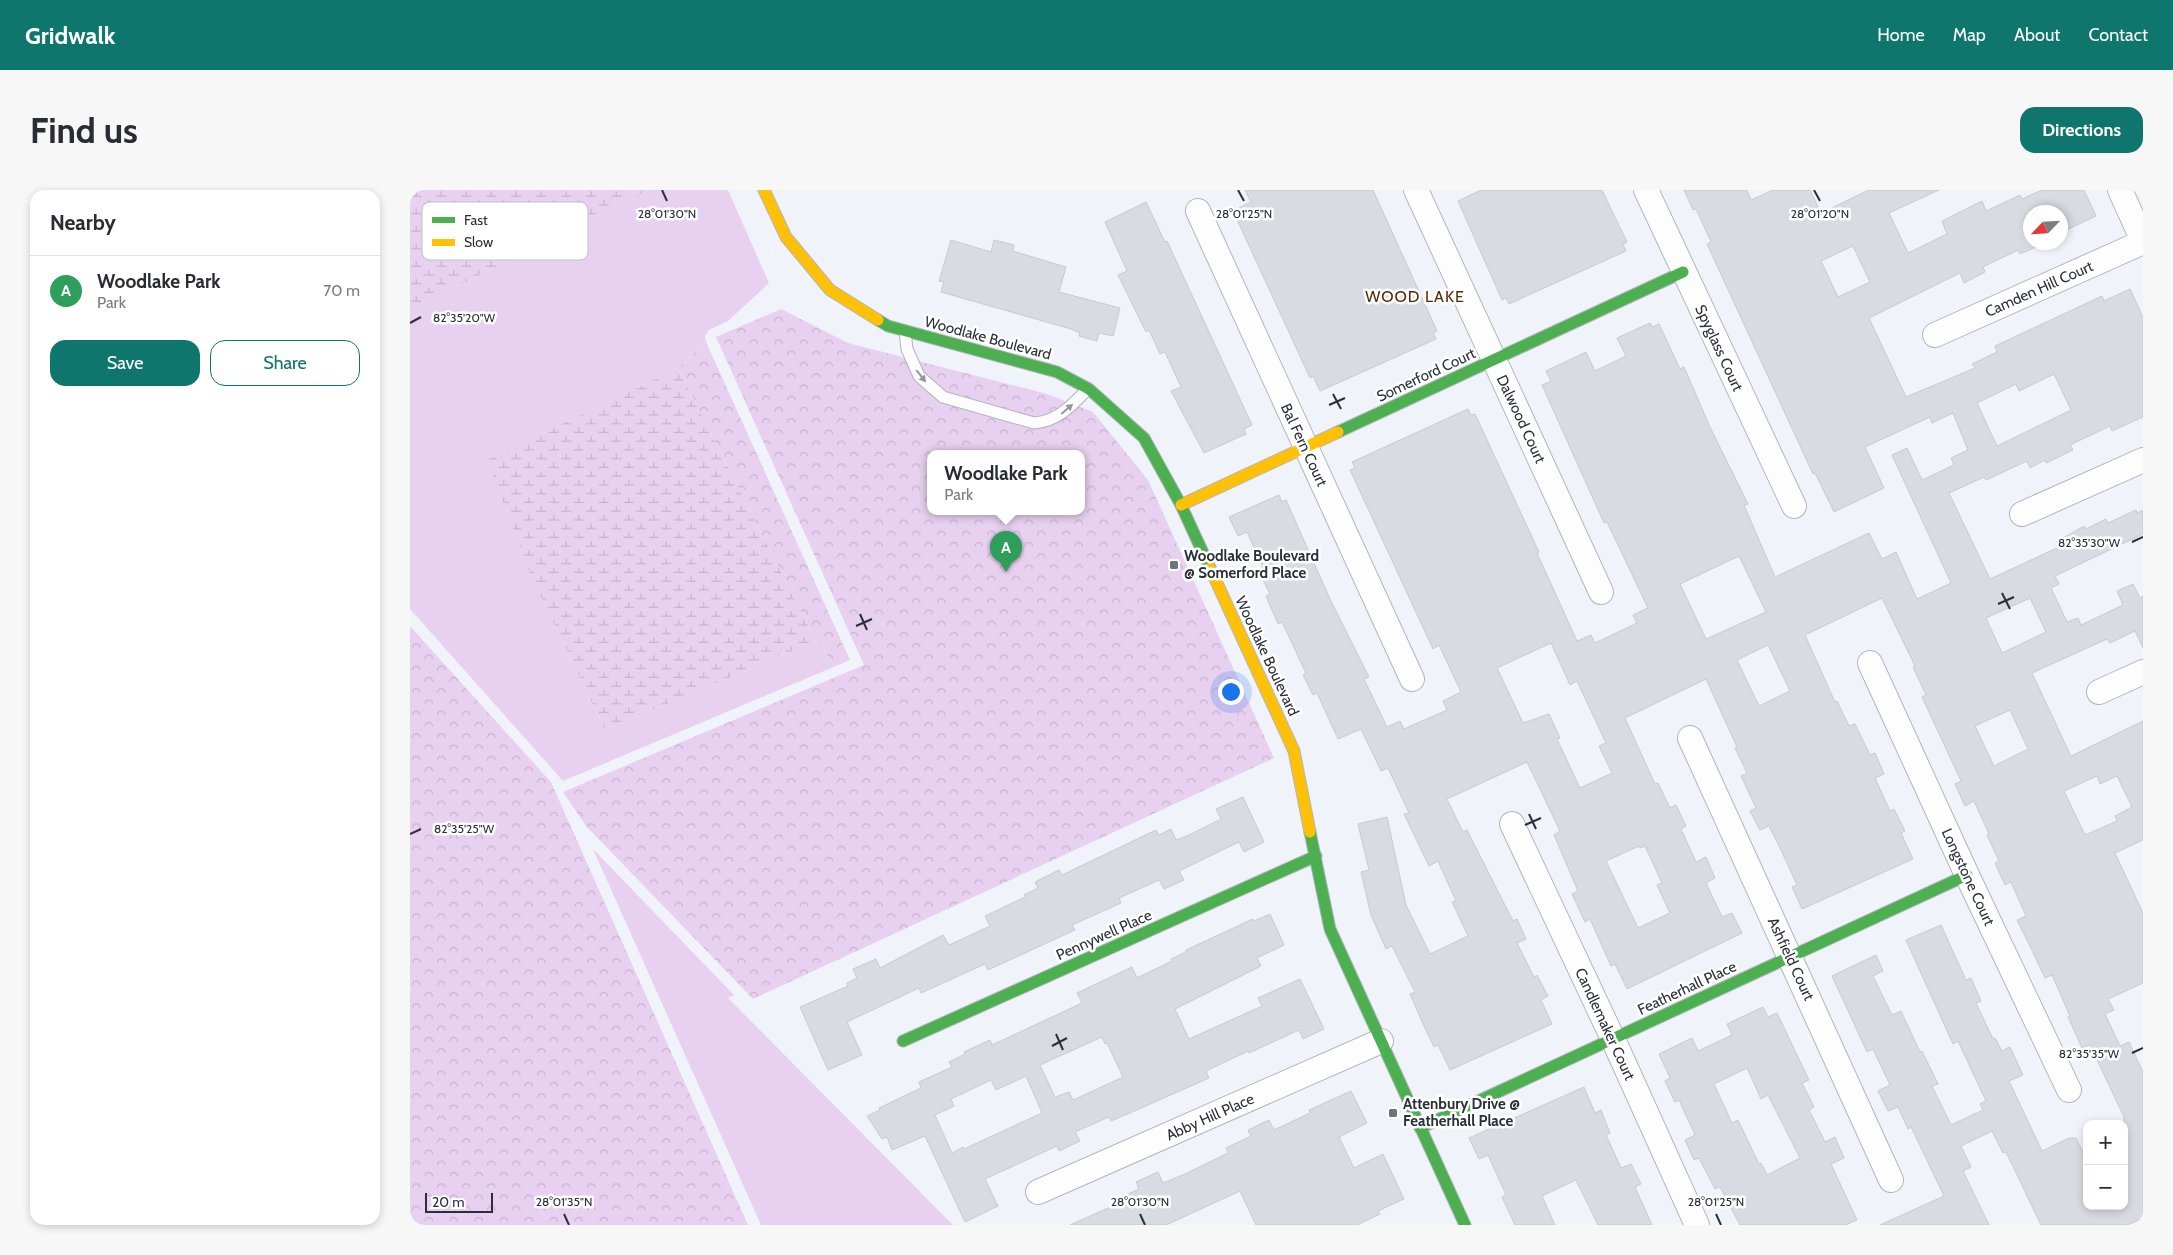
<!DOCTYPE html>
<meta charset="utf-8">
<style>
:root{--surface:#fff;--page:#f7f7f7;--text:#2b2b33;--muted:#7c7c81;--line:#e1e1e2;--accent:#0f766e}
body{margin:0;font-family:Cabin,sans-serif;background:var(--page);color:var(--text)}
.controls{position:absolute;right:15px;bottom:15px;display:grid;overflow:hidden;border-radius:10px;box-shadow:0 2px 8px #0003}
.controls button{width:45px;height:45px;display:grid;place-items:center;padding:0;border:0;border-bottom:1px solid var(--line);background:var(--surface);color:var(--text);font:25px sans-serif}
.compass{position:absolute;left:1613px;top:15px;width:45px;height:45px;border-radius:50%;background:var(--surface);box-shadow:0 2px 8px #0003;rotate:245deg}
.scale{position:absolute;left:15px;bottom:12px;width:68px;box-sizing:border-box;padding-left:5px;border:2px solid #2a2f38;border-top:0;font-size:14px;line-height:18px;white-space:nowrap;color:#2a2f38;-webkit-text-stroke:4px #fff;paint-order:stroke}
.you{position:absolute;left:820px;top:501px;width:18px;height:18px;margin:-12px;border:4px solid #fff;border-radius:50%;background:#1a73e8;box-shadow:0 0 0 8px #1a73e833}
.badge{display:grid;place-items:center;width:32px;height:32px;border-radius:50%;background:var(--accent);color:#fff;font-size:16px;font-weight:700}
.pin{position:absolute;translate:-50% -41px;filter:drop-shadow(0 1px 2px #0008)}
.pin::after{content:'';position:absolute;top:26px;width:18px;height:15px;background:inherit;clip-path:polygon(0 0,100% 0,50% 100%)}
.popup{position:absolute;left:517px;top:260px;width:158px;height:65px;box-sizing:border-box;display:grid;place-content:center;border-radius:10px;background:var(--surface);filter:drop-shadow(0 1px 4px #0005);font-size:16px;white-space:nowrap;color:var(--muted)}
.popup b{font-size:19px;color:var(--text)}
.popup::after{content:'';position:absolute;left:50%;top:100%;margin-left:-10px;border:10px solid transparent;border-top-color:var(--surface)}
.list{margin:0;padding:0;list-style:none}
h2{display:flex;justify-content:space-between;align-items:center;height:65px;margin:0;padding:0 20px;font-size:21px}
h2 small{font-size:16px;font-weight:400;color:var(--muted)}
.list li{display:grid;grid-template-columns:32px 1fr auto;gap:15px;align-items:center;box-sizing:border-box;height:70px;padding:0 20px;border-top:1px solid var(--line)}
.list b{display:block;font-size:19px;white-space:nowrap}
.list p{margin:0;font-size:16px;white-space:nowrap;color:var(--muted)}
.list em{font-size:16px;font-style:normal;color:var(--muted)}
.actions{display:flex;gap:10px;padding:15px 20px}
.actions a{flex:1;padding:11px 0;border:1px solid var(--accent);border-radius:15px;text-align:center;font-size:18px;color:var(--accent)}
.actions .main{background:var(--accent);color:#fff}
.map{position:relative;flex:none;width:1733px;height:1035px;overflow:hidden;border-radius:15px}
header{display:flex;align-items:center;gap:30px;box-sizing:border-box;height:70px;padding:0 25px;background:var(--accent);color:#fff}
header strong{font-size:24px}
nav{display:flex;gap:28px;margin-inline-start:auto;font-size:18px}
.intro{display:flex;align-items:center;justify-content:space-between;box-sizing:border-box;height:120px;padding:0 30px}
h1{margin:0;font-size:35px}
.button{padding:12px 22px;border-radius:15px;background:var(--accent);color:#fff;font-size:18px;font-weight:700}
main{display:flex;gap:30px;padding:0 30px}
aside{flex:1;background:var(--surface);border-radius:15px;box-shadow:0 2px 8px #0003}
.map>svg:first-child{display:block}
.green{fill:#e8d0f0}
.wetland{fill:url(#wetland-marsh)}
.park{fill:url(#park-crowns);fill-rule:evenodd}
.building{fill:#d9dbe2;stroke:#c8c9d1;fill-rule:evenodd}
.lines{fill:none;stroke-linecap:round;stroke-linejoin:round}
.lane-casing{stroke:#b1b6bc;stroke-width:13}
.street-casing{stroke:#b1b6bc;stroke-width:26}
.fast-casing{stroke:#b1b6bc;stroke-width:13}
.slow-casing{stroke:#b1b6bc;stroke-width:13}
.lane{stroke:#fdfdfe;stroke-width:11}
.street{stroke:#fdfdfe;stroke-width:24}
.fast{stroke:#4caf50;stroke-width:11}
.slow{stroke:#ffc107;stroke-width:11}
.oneway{fill:#94969b}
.ticks{fill:none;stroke:#2a2f38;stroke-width:2}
.poi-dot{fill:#6f747c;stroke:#fff;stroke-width:2}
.labels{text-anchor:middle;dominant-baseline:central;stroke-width:5;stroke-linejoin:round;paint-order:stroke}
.street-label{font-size:15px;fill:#2a2f38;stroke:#fff}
.poi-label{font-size:15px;font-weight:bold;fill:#2a2f38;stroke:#fff;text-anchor:start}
.neighbourhood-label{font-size:16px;letter-spacing:1px;fill:#552903;stroke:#fff}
.key{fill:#fff;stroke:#bfc1c3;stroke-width:1}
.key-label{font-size:14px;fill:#2a2f38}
.ticks-label{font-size:12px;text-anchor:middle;fill:#2a2f38;stroke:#fff;stroke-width:5;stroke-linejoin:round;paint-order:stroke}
</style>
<header>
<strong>Gridwalk</strong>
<nav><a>Home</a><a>Map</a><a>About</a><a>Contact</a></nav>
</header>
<div class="intro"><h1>Find us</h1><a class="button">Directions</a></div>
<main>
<aside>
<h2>Nearby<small></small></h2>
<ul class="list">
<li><span class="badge" style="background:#2e9e5b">A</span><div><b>Woodlake Park</b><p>Park</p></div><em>70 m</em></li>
</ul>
<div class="actions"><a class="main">Save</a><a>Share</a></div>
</aside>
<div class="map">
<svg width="1733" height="1035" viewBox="0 0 1733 1035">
<defs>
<pattern id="wetland-marsh" width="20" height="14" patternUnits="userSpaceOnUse" patternTransform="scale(1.25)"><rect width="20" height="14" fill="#e8d0f0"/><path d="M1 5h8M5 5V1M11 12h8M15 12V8" fill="none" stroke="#c7b3cf"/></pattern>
<pattern id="park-crowns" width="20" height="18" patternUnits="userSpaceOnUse" patternTransform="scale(1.25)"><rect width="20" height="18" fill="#e8d0f0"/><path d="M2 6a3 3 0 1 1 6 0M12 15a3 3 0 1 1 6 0" fill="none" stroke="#c7b3cf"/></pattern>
</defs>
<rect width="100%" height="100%" fill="#f0f4fa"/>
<!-- green -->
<path class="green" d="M240,0H318L359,93L318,131L299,140L295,146L296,152L268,178L78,270L121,386L195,540L406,451L426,476L153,591L0,419V120Z
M183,659L324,805L318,808L543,1035H351Z"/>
<!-- wetland -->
<path class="wetland" d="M0,0H240L0,120Z
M268,178L406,451L195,540L121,386L77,270Z"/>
<!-- park -->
<path class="park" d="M371,119L438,153L637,204L683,222L738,290L864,568L343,809L176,636L153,602L454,475L306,147ZM521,263H671V321H521Z
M296,152L440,470L426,476L406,451L268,178Z
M0,436L141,592L338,1035H0Z"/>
<!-- building -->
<path class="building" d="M835,0H963L1027,141L1023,143L1026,149L910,201L903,186L900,188L889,164L823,21L841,12Z
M1071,0H1192L1217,52L1213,54L1216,61L1099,114L1096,108L1092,110L1048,11Z
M1274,0H1337L1341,10L1363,0H1400L1411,23L1459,0H1529L1479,23L1498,63L1537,44L1532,31L1572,11L1576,21L1610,5L1612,9L1632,0H1674L1686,26L1650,43V22H1620V52L1633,54L1610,64L1608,60L1573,77L1575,82L1554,93L1550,83L1459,128L1496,207L1565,178L1562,174L1587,162L1585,156L1692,106L1694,111L1720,99L1733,127V227L1702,241L1700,236L1660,255L1663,260L1636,273L1635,270L1620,278L1617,271L1576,290L1574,287L1539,303L1580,389L1649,357L1646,352L1674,336L1676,339L1696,329L1698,333L1726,320L1727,323L1733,320V344L1645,386L1649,394L1641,398L1657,432L1668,428L1671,435L1713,415L1707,401L1723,394L1730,408L1733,406V458L1725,441L1700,453L1697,449L1622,483L1661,566L1733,531V650L1705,663L1733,723V793L1698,809L1704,820L1695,824L1710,856L1719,852L1733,882V1028L1718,1035H1631L1596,962L1593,963L1582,941L1551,956L1561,977L1553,981L1579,1035H1470L1534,1006L1501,937L1498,939L1488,917L1478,921L1468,901L1480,895L1463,859L1457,862L1422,786L1466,765L1473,781L1463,786L1482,825L1491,821L1510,862L1512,861L1528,894L1522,896L1541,935L1573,920L1570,914L1576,911L1548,851L1543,854L1496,750L1531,735L1556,790L1561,788L1571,811L1566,813L1583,849L1585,848L1592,861L1600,857L1613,885L1599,891L1632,961L1659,948H1666L1677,970V1016H1714V927L1680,855L1672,858L1658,827L1660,826L1642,785L1635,788L1617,750L1607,730L1616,726L1601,692L1595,695L1585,673L1589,671L1577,645L1579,644L1564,611L1555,616L1545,594L1551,591L1512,507L1516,505L1503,477L1505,476L1472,408L1395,445L1425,512L1427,511L1439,536L1445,534L1460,565L1465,563L1474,584L1465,588L1480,621L1484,619L1495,641L1491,643L1503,669L1392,719L1382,697L1387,695L1370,658L1359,636L1350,640L1340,621L1346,618L1331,586L1337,583L1325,558L1327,557L1296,489L1215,528L1245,594L1248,593L1260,618L1266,615L1276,636L1271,639L1286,672L1296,667L1305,688L1296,693L1312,727L1322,723L1332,743L1217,799L1205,774L1201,776L1180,729L1175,732L1162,704L1168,701L1144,645L1150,641L1117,572L1037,609L1053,642L1057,640L1103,731L1107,729L1116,749L1107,753L1124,787L1127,785L1138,806L1131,810L1142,834L1040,880L1028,855L1024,857L1014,836L1000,804L1005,802L982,756L976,759L961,725L951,682L959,680L948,634L977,627L996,715L1020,764L1058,746L1042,712L1046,711L1028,671L1019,676L994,624L999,623L978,578L971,581L951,539L928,549L907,503L903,505L893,485L896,483L872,432L868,434L856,406L860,404L848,379L853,377L837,342L828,346L819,327L869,305L872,312L876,310L920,409L959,487L954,489L977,537L990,531L994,539L1037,520L1033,511L1051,502L1029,455L1023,459L940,280L945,278L942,272L1058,219L1061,225L1065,224L1129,362L1127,363L1167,451L1181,445L1185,453L1227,433L1223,425L1238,418L1197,332L1194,333L1132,195L1141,191L1136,181L1176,162L1185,181L1216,166L1207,148L1240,133L1242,137L1249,134L1270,179L1274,177L1300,237L1338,314L1334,315L1365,387L1459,343L1472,369L1486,362L1507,409L1541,393L1482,265L1497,258L1512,290L1544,275L1541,268L1558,260L1543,223L1522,233L1520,227L1455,257L1474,298L1424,322L1405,283L1403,284L1297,54L1301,52L1286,19L1283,20ZM1443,56L1460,92L1428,107L1411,71ZM1644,184L1661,220L1587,256L1567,213L1606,194L1609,201ZM1329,366L1356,422L1296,449L1270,394ZM1620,408L1636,442L1592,463L1576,428ZM1141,453L1160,495L1167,491L1196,553L1189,556L1202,583L1170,598L1147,549L1150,548L1139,524L1113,533L1087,478ZM1358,455L1380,501L1349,516L1327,470ZM1600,520L1618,559L1584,576L1565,536ZM1687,586L1690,594L1707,586L1722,617L1705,626L1707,631L1675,645L1654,601ZM1229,656L1230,658L1235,656L1252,693L1247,695L1260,723L1228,738L1196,671Z
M736,12L755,52L757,51L842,235L834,239L836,244L794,263L761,201L771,197L755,162L750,164L739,140L736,142L708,85L717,81L695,32Z
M541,50L581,62L584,50L604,55L603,61L656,77L649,102L710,118L703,146L689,143L687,151L669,146L670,143L661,139L531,102L534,92L529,91Z
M833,607L854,652L834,662L829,652L769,681L774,690L754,699L749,690L709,708L711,713L662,735L665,740L578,780L575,774L511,803L509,798L437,832L452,865L418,880L390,817L438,796L437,793L447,788L443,779L466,769L470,778L533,745L539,755L580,736L575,726L615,707L614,705L628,698L625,692L649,680L652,685L746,640L749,645L761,639L766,650L779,645L811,629L806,619Z
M860,724L874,755L847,768L851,776L765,819L779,849L852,816L848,808L890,789L914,839L893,849L889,840L839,863L838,861L796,881L799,888L720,923L701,931L699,927L665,942L670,951L649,961L647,956L575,989L588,1016L555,1032L515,946L482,960L477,947L472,949L457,926L470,920L469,918L511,898L509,892L542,877L539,872L555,864L554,862L580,850L582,855L672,813L667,803L722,777L727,788L762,771L761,769L776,762V760L843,729L844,731ZM692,847L695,854L697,853L713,887L663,910L659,902L645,907L630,875ZM616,886L632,923L554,959L553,957L542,963L525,925L544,916L541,909L581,890L586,900Z
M1353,817L1358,827L1367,823L1399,890L1392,893L1404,917L1399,920L1415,952L1425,947L1434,968L1421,974L1447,1030L1435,1035H1330L1310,997L1305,999L1289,968L1284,970L1275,950L1285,945L1269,910L1265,912L1255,891L1260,888L1249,864L1282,848L1288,861L1322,845L1317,834ZM1337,878L1351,909L1358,905L1390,968L1357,985L1351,973L1349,974L1328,930L1322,933L1304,894Z
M1174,897L1185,923L1191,920L1200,943L1196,945L1211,978L1221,974L1231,994L1225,997L1242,1035H1188L1166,990L1132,1006L1145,1035H1105L1092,1007L1096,1005L1078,965L1069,969L1059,948Z
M941,901L957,933L929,947L944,978L973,964L994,1009L968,1021L970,1024L947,1035H846L830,1001L756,1035H660L707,1014L705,1010L729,999L726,992L748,982L753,993L775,984L818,963L816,958L841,946L838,940L859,930L864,940L900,923L899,920Z"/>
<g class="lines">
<!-- lane casing -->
<g class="lane-casing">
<path id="lane" d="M495,141L497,159L509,186L533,207L624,233C648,231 661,216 678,199"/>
</g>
<!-- street casing -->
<g class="street-casing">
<path id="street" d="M1006,0L1191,402
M1236,0L1384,316
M1710,0L1733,51
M788,21L1002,489
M1525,145L1733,52
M1612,324L1733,270
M1460,473L1557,685L1659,900
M1689,502L1733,482
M1280,548L1481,990
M1102,634L1203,849L1287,1035
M628,1002L971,851"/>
</g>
<!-- fast casing -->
<g class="fast-casing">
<path id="fast" d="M468,130L478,136L647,182L679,199L734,248L771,315L800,378
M928,242L1273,82
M900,642L920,739L1055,1035
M493,851L906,666
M1010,938L1557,685"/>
</g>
<!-- slow casing -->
<g class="slow-casing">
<path id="slow" d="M354,0L376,47L420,100L468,130
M771,315L928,242
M800,378L884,561L900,642"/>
</g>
<!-- lane -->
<use href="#lane" class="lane"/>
<!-- street -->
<use href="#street" class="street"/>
<!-- fast -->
<use href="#fast" class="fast"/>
<!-- slow -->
<use href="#slow" class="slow"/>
</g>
<!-- one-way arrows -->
<defs><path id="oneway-solid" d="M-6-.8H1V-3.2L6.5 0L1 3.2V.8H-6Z" transform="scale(1.25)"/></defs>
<g class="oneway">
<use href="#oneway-solid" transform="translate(511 186) rotate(52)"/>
<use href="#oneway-solid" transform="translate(657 219) rotate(-41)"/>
</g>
<!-- ticks -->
<path class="ticks" d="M252,0L257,11M828,0L834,11M1404,0L1410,11M0,133L11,127M923,204L931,219M919,215L935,208M1722,352L1733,347M1592,403L1600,419M1588,414L1604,407M450,424L457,440M446,436L462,429M1119,624L1126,639M1115,635L1131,628M0,644L11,639M646,844L653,860M642,856L657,848M1722,863L1733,858M154,1024L159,1035M730,1024L735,1035M1306,1024L1311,1035"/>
<!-- markers -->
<g class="poi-dot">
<rect x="759" y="370" width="10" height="10" rx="2.5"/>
<rect x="978" y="918" width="10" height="10" rx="2.5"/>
</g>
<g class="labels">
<!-- street labels -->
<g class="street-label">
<text transform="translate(1629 99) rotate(-24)">Camden Hill Court</text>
<text transform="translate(578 148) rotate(15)">Woodlake Boulevard</text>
<text transform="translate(1309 158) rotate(65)">Spyglass Court</text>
<text transform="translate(1016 185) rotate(-25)">Somerford Court</text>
<text transform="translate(1111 229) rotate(65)">Dalwood Court</text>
<text transform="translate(894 255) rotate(65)">Bal Fern Court</text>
<text transform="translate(857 466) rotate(65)">Woodlake Boulevard</text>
<text transform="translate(1558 687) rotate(65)">Longstone Court</text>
<text transform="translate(694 745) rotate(-24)">Pennywell Place</text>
<text transform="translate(1381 769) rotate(65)">Ashfield Court</text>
<text transform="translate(1277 798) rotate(-25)">Featherhall Place</text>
<text transform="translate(1195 834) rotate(65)">Candlemaker Court</text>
<text transform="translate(800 927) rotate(-24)">Abby Hill Place</text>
</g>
<!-- poi labels -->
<g class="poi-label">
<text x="774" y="366">Woodlake Boulevard<tspan x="774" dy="17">@ Somerford Place</tspan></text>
<text x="993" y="914">Attenbury Drive @<tspan x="993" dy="17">Featherhall Place</tspan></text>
</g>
<!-- neighbourhood labels -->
<g class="neighbourhood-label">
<text x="1005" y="106">WOOD LAKE</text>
</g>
</g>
<!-- legend -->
<rect x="12" y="12" width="166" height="58" rx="8" class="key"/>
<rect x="22" y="27" width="23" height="6" fill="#4caf50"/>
<rect x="22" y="49" width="23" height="7" fill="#ffc107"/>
<g class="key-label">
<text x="54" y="35">Fast</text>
<text x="54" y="57">Slow</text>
</g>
<g class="ticks-label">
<text x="257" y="28">28°01'30"N</text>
<text x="834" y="28">28°01'25"N</text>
<text x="1410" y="28">28°01'20"N</text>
<text x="54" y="132">82°35'20"W</text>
<text x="1679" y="357">82°35'30"W</text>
<text x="54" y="643">82°35'25"W</text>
<text x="1679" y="868">82°35'35"W</text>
<text x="154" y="1016">28°01'35"N</text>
<text x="730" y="1016">28°01'30"N</text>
<text x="1306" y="1016">28°01'25"N</text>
</g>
</svg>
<div class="controls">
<button>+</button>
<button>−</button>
</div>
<svg class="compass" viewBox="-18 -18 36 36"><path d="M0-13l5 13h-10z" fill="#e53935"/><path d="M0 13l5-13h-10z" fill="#7c7c81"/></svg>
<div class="scale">20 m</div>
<div class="you"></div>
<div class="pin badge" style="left:596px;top:382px;background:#2e9e5b">A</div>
<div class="popup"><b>Woodlake Park</b>Park</div>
</div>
</main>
